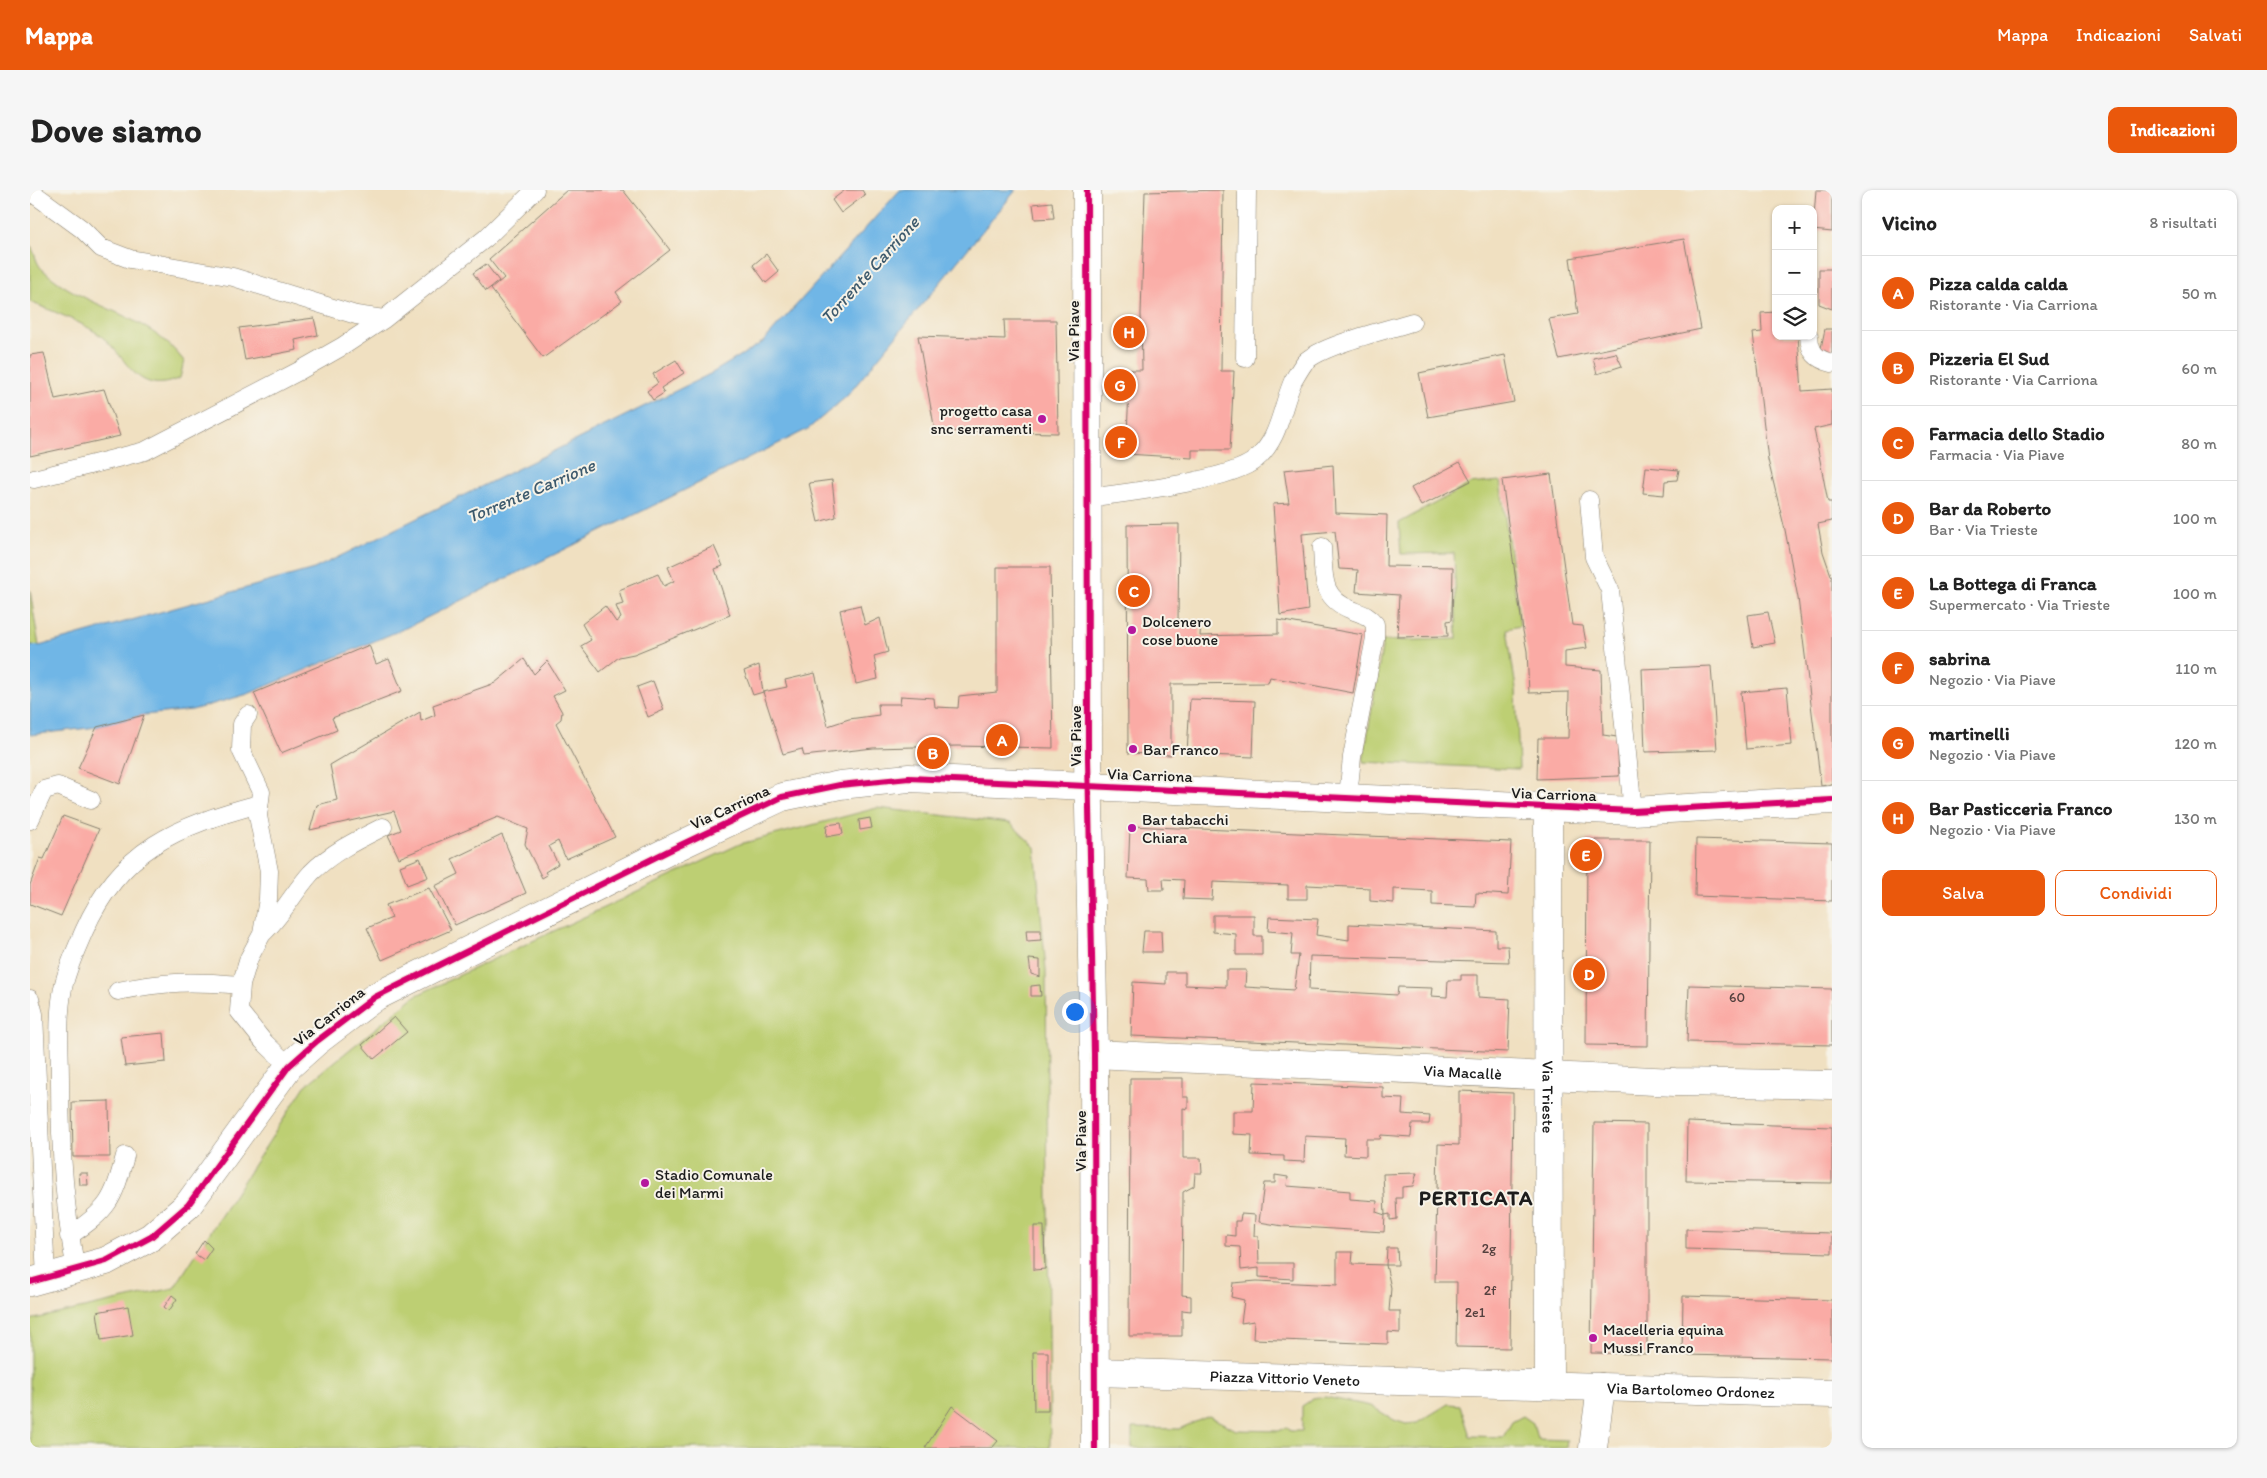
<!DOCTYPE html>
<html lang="it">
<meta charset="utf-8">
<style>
:root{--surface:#fff;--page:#f6f6f6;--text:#222;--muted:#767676;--line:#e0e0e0;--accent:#ea580c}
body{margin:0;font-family:Itim,sans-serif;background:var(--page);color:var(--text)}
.controls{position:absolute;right:15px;top:15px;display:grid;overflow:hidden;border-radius:10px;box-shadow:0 1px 4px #0004}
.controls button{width:45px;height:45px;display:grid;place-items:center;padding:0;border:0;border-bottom:1px solid var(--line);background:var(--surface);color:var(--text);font:25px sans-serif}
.you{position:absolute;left:1044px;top:821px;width:18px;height:18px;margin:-12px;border:4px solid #fff;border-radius:50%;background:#1a73e8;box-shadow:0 0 0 8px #1a73e833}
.badge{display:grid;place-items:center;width:32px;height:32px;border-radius:50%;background:var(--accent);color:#fff;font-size:16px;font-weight:700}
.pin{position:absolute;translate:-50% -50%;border:2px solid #fff;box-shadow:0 1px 5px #0006}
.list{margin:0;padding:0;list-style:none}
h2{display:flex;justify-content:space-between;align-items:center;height:65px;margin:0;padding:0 20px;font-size:21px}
h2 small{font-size:16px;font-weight:400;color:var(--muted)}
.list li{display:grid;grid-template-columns:32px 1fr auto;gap:15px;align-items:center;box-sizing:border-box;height:75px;padding:0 20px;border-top:1px solid var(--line)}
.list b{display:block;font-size:19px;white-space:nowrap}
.list p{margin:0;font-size:16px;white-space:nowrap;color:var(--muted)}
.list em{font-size:16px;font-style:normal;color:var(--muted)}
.actions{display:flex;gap:10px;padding:15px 20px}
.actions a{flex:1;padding:11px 0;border:1px solid var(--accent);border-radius:10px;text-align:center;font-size:18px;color:var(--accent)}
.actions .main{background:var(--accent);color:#fff}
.icon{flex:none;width:28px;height:28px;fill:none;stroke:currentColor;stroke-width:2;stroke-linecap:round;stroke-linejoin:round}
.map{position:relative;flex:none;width:1802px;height:1258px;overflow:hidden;border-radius:10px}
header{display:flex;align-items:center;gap:30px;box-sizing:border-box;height:70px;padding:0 25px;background:var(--accent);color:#fff}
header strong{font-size:24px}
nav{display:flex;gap:28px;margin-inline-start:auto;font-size:18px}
.intro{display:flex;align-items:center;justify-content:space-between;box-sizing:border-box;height:120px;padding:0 30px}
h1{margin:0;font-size:35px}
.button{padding:12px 22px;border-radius:10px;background:var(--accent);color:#fff;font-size:18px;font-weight:700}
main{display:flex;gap:30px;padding:0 30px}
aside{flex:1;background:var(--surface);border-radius:10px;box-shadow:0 1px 4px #0004}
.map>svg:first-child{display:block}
.green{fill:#bdcf73;stroke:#6c7648}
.water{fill:#6fb6e6;stroke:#466981}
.building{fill:#faaba5}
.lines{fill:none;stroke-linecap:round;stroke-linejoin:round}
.lane-casing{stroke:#867e6e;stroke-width:19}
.street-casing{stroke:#867e6e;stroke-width:29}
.lane{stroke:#fff;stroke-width:18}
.street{stroke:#fff;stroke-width:28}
.cycleway-casing{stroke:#f7f3e8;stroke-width:9}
.cycleway{stroke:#d6006c;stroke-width:6}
.poi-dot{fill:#b5179e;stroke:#f7f3e8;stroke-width:2}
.labels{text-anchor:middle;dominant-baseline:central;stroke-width:4;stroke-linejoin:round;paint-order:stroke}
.number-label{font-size:14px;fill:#54403e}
.street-label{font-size:16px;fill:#1c1c1c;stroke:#f7f3e8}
.poi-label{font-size:16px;fill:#1c1c1c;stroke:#f7f3e8;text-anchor:start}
.water-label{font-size:18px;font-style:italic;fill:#3d5a6d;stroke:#f7f3e8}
.district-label{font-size:21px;font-weight:bold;letter-spacing:1px;fill:#1c1c1c;stroke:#f7f3e8}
</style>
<header>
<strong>Mappa</strong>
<nav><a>Mappa</a><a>Indicazioni</a><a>Salvati</a></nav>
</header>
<div class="intro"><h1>Dove siamo</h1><a class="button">Indicazioni</a></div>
<main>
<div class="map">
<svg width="1802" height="1258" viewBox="0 0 1802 1258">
<rect width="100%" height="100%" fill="#f7f3e8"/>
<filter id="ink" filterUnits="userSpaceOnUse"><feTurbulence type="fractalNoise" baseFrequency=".02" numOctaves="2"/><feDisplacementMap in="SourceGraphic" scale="10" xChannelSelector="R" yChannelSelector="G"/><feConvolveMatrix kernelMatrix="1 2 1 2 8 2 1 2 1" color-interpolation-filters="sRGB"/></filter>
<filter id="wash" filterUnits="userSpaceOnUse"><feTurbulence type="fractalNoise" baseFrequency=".0096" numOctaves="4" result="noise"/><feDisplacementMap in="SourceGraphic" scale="20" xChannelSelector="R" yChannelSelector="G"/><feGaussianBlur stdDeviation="1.12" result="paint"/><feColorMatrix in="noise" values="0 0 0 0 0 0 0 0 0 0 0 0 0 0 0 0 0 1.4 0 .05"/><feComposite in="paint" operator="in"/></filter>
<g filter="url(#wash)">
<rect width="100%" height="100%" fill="#f0e0c1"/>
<!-- green -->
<path class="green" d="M0,55C5,62 6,74 12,79C55,120 116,121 154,171L150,188C104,209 98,164 67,143C47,130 22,121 0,112Z
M1470,291L1490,436L1477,439L1486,499L1489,579L1333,572L1353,451L1427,449L1424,363L1371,364L1369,333L1440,294Z
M0,400L9,456L0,455Z
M847,618L980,633L1005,657L1016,780L1020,1258H0V1130L144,1098L275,896L385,806L710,654Z
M1295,1207L1341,1216L1364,1230L1376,1234L1387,1233L1418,1214L1430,1215L1440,1246L1473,1247L1482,1232L1493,1226L1503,1233L1507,1249L1537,1250L1536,1258H1102V1238L1149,1239L1179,1226L1206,1240L1249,1241L1257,1237L1260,1241H1272V1216L1283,1209Z"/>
<!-- water -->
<path class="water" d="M870,0H986L817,206L778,239L378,437L218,504L162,520L114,525L67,537L0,545V455L9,456L284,379L682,183L733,152Z"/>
<g id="blocks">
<!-- building -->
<path class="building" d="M537,0H593L640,60L586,102L592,111L513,168L461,99L474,88L459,69Z
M815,0H832L835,5L811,23L802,10Z
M1193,0L1191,181H1204L1200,260H1162V268L1096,264L1100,180H1112L1111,123L1115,2Z
M1786,0H1802V42L1783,40Z
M1022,12L1024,28L1005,29L1003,14Z
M1654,49L1671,139L1529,169L1519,129L1548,124L1540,68Z
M736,64L749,82L736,93L723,75Z
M456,74L469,91L456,101L443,83Z
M1789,79H1802V119L1789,114Z
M1746,122V146H1768L1772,201L1802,199V235L1784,239L1798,312H1802V331L1788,334L1793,362L1802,388V594L1791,596L1768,408L1755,340L1738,270L1723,143L1732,142L1731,123Z
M284,128L288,145L265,150L267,160L215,170L209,138Z
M974,130H1026L1028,243L905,241L888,146L975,149Z
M1795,139H1802V165L1790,163Z
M14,163L25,209L74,199L90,246L0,266V165Z
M1586,163L1592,176L1567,184L1563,168Z
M1475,165L1484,212L1398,227L1389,183Z
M646,170L654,183L631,198L634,203L623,210L617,201L628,193L623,184Z
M1430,272L1441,291L1391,316L1381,298Z
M1303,275L1305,323L1357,325L1356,376L1423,377L1422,430L1417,431L1418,446L1367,447L1369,405L1326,402L1328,380L1309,379L1305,341L1272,344L1278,420L1250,425L1243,314L1259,313L1254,280Z
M1616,277L1649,280L1647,290L1635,291L1634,305L1613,303Z
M1521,284L1542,435L1553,436L1557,458L1535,461V477L1571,480L1573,545L1587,547L1589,586L1507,589L1508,548H1538L1539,502L1499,503L1497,461L1493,441L1472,290Z
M802,290L806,327L788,332L779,293Z
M1149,334L1148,433H1171L1170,446L1248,444V430L1333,445L1323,503L1240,487L1238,493L1141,494V565L1098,563L1097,335Z
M684,356L693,376L685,379L700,425L604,464L589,467L570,482L551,456L561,450L552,434L575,416L586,432L591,428L586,416L593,414L589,400L628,384L634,396L644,391L638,377Z
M967,377H1020L1023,558L927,556L843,558L774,566L772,559L753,564L733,502L757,497L755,490L785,483L798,536L819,529L849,525L848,514H870L871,506L904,508L905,517L928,518L929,506L967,502Z
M830,415L835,435L850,428L858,462L844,466L848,489L826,494L810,420Z
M1738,422L1745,453L1723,457L1718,425Z
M339,455L346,474L359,469L372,501L302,528L307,540L251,563L224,503Z
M494,469L504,484L517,471L535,500L523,506L532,522L531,529L526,533L585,647L536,669L528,651L519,656L528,674L515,682L517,685L512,688L495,654L498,639L468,627L369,668L358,645L371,640L364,621L280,640L287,615L307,610L300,575L390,522L391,531L405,525L403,515L465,493Z
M729,475L733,502L723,505L714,481Z
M1681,476L1687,560L1615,562L1612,479Z
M623,491L634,520L618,527L607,497Z
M1757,498L1762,555L1716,559L1711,502Z
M1160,509L1225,511L1223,567L1157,564Z
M114,525L90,594L48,578L67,537Z
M33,626L69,639L31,726L0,714V695L10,668L14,669Z
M840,628L842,638L830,640L829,630Z
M811,633L813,644L796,647L797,635Z
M1100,636L1481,652L1478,705L1446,703L1445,717L1402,715V701L1364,699V713L1340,711V698L1277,695V709H1258V695L1183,692L1182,710L1153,709L1154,690L1133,689L1134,700H1119L1118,689L1098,688Z
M472,645L496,703L425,735L405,696L429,684L422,669Z
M1666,649L1802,653V711L1665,706Z
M1557,650H1620L1618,856L1556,855Z
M390,668L398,687L377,695L370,676Z
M399,698L421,740L352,770L337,738L362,728L356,715Z
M1183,725H1224V746H1232V765H1206V744L1183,742Z
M1239,727L1288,729L1286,745L1319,750V734L1466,741V756H1478L1479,772L1280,766L1279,800L1367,805L1368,797L1402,798L1401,806L1417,807L1418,790H1431V785H1448V807L1480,809L1478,862L1101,846L1103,792L1136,794V782H1155V795L1196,797V780H1216L1215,797L1264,800L1269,765H1261L1263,743L1238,741Z
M996,740H1011V750L997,751Z
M1114,741H1131L1132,762H1112Z
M999,769L1010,770V787L1001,784Z
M1010,795L1011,806H1001V796Z
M1659,795L1802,799V855L1657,852Z
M364,827L377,842L344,869L332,855Z
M134,843L136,872L95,876L91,847Z
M1100,888H1153V907H1158V919L1153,918V968H1171L1172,983H1165L1164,996L1153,1002V1008L1152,1105L1161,1106V1121L1152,1120V1146H1099Z
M1224,892L1353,897V908L1373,909L1372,924L1400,926L1399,934H1382L1381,947L1351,945L1350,949H1336V966L1314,965L1315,948L1275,946L1274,972L1254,971V966L1221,965L1222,945L1203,944V921H1223Z
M1429,901L1483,903L1480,1158L1426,1157L1427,1092H1405L1408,954L1429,955Z
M79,911L80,967H43L42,912Z
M1657,932L1802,937V993L1656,991Z
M1564,933L1617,934V1164L1561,1163Z
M49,983H57L58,995H50Z
M1387,983L1383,996L1372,997V1008H1366L1367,1029L1360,1030V1024L1355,1025L1354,1042L1253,1036L1229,1032L1234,993H1245V985L1258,987L1257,996L1320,1001V1009L1347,1011L1346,1022L1355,1025L1353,984Z
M1211,1024L1225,1025L1224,1046H1228L1229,1073H1263V1089L1229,1087V1078L1211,1080L1210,1057L1196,1056V1045L1205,1046V1031H1210Z
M1004,1036H1014L1015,1079L1004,1080Z
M1656,1039L1802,1043V1063L1656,1059Z
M174,1050L182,1058L174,1070L165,1064Z
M1357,1058H1367L1368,1075H1356Z
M1307,1062H1323L1322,1074L1356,1075L1361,1098L1359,1121H1370V1143L1358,1142V1154L1223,1149L1224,1131L1211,1133L1214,1110L1201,1107L1203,1093L1227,1091L1307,1095Z
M142,1105L147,1109L139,1121L134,1117Z
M1653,1106L1802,1110V1168L1652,1165Z
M98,1116L103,1145L71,1150L67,1122Z
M1003,1162H1018V1221H1004Z
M922,1216L968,1251L962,1258H895Z"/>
</g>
</g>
<g filter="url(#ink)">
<use href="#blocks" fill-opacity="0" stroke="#867e6e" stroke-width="1"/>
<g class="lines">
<!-- lane casing -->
<g class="lane-casing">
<path id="lane" d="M0,1L52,39L71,58L100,69L203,87L326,125L354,129
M1779,146C1780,163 1786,169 1802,173
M1215,168L1217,0
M4,289L115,261L269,181L313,156L354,129L456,48L505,0
M1057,308C1093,303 1202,291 1226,269C1250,249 1251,218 1263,191C1266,186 1271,177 1275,172C1292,155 1357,140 1382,132
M1559,310L1564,367L1580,400L1603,621
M1292,357C1294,386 1290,408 1322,420C1332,424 1338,425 1345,434V448L1322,567L1318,607
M218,525L212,534L211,560L231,602L228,626L239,681L238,709L232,744L219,768L211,795L209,821L233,851L259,876
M0,630L14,600L28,596L61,610
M232,744C252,726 263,703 281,683C302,662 327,650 353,637
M88,801C136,791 162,791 211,795
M0,809L4,824L16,1089
M39,1046C79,1019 83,1011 95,966
M46,1080C34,1017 30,956 30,892C30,861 27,828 33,798C37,778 46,760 54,741C90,659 147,636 229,614"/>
</g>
<!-- street casing -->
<g class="street-casing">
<g id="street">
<path d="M1057,0L1058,568L1064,864L1065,1258"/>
<path id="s1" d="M1518,619L1519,1195"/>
<path id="s2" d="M1064,864L1645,892L1802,895"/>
<path d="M0,1092L76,1071L121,1047L158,1015L259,876L287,851L345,807L638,661L752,607L810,595L879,588L1603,621L1802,610"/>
<path id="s3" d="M1066,1182L1802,1204"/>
<path d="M1563,1258L1571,1197"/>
</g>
</g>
<!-- lane -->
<use href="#lane" class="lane"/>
<!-- street -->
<use href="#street" class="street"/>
<!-- cycleway casing -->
<g class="cycleway-casing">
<path id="cycleway" d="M1057,0L1058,568L1064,864L1065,1258
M0,1092L76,1071L121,1047L158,1015L259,876L287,851L345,807L638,661L752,607L810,595L879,588L1603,621L1802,610"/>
</g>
<!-- cycleway -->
<use href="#cycleway" class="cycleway"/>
</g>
</g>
<!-- markers -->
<g class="poi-dot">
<circle cx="1012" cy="229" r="5"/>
<circle cx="1102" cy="440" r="5"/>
<circle cx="1103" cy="559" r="5"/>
<circle cx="1102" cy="638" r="5"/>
<circle cx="615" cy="993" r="5"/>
<circle cx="1563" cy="1148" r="5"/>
</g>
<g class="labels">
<!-- number labels -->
<g class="number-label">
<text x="1707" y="807">60</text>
<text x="1459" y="1058">2g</text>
<text x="1460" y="1100">2f</text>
<text x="1445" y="1122">2e1</text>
</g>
<!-- street labels -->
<g class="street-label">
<text transform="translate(1043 141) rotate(-90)">Via Piave</text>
<text transform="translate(1045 546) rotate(-90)">Via Piave</text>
<text transform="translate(1120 585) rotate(2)">Via Carriona</text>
<text transform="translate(1524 604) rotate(2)">Via Carriona</text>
<text transform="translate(700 617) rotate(-25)">Via Carriona</text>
<text transform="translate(299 826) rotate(-38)">Via Carriona</text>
<text stroke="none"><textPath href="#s2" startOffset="369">Via Macallè</textPath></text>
<text stroke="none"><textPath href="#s1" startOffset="288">Via Trieste</textPath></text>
<text transform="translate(1050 951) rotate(-90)">Via Piave</text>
<text stroke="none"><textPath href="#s3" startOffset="189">Piazza Vittorio Veneto</textPath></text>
<text stroke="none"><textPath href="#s3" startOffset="595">Via Bartolomeo Ordonez</textPath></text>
</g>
<!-- poi labels -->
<g class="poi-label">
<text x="1002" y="220" text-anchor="end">progetto casa<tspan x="1002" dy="18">snc serramenti</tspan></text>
<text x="1112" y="431">Dolcenero<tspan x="1112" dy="18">cose buone</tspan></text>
<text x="1113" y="559">Bar Franco</text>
<text x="1112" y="629">Bar tabacchi<tspan x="1112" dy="18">Chiara</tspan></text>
<text x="625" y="984">Stadio Comunale<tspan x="625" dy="18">dei Marmi</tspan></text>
<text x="1573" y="1139">Macelleria equina<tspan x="1573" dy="18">Mussi Franco</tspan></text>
</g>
<!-- water labels -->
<g class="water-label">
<text transform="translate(840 80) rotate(-48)">Torrente Carrione</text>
<text transform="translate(501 301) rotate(-23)">Torrente Carrione</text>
</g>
<!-- district labels -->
<g class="district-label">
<text x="1446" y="1007">PERTICATA</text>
</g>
</g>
</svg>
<div class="controls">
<button>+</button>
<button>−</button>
<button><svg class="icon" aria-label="layers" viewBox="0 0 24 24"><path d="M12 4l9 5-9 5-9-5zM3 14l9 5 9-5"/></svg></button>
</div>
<div class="you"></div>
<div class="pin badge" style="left:972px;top:550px">A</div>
<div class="pin badge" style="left:903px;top:563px">B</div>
<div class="pin badge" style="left:1104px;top:401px">C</div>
<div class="pin badge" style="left:1559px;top:784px">D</div>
<div class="pin badge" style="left:1556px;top:665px">E</div>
<div class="pin badge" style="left:1091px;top:252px">F</div>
<div class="pin badge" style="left:1090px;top:195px">G</div>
<div class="pin badge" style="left:1099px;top:142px">H</div>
</div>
<aside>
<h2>Vicino<small>8 risultati</small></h2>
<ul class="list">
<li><span class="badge">A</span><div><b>Pizza calda calda</b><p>Ristorante · Via Carriona</p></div><em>50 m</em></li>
<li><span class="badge">B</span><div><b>Pizzeria El Sud</b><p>Ristorante · Via Carriona</p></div><em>60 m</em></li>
<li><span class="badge">C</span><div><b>Farmacia dello Stadio</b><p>Farmacia · Via Piave</p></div><em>80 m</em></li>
<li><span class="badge">D</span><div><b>Bar da Roberto</b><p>Bar · Via Trieste</p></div><em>100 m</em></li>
<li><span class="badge">E</span><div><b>La Bottega di Franca</b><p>Supermercato · Via Trieste</p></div><em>100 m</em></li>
<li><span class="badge">F</span><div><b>sabrina</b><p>Negozio · Via Piave</p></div><em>110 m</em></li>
<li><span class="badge">G</span><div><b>martinelli</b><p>Negozio · Via Piave</p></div><em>120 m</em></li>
<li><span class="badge">H</span><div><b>Bar Pasticceria Franco</b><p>Negozio · Via Piave</p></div><em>130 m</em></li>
</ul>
<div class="actions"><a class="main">Salva</a><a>Condividi</a></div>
</aside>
</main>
